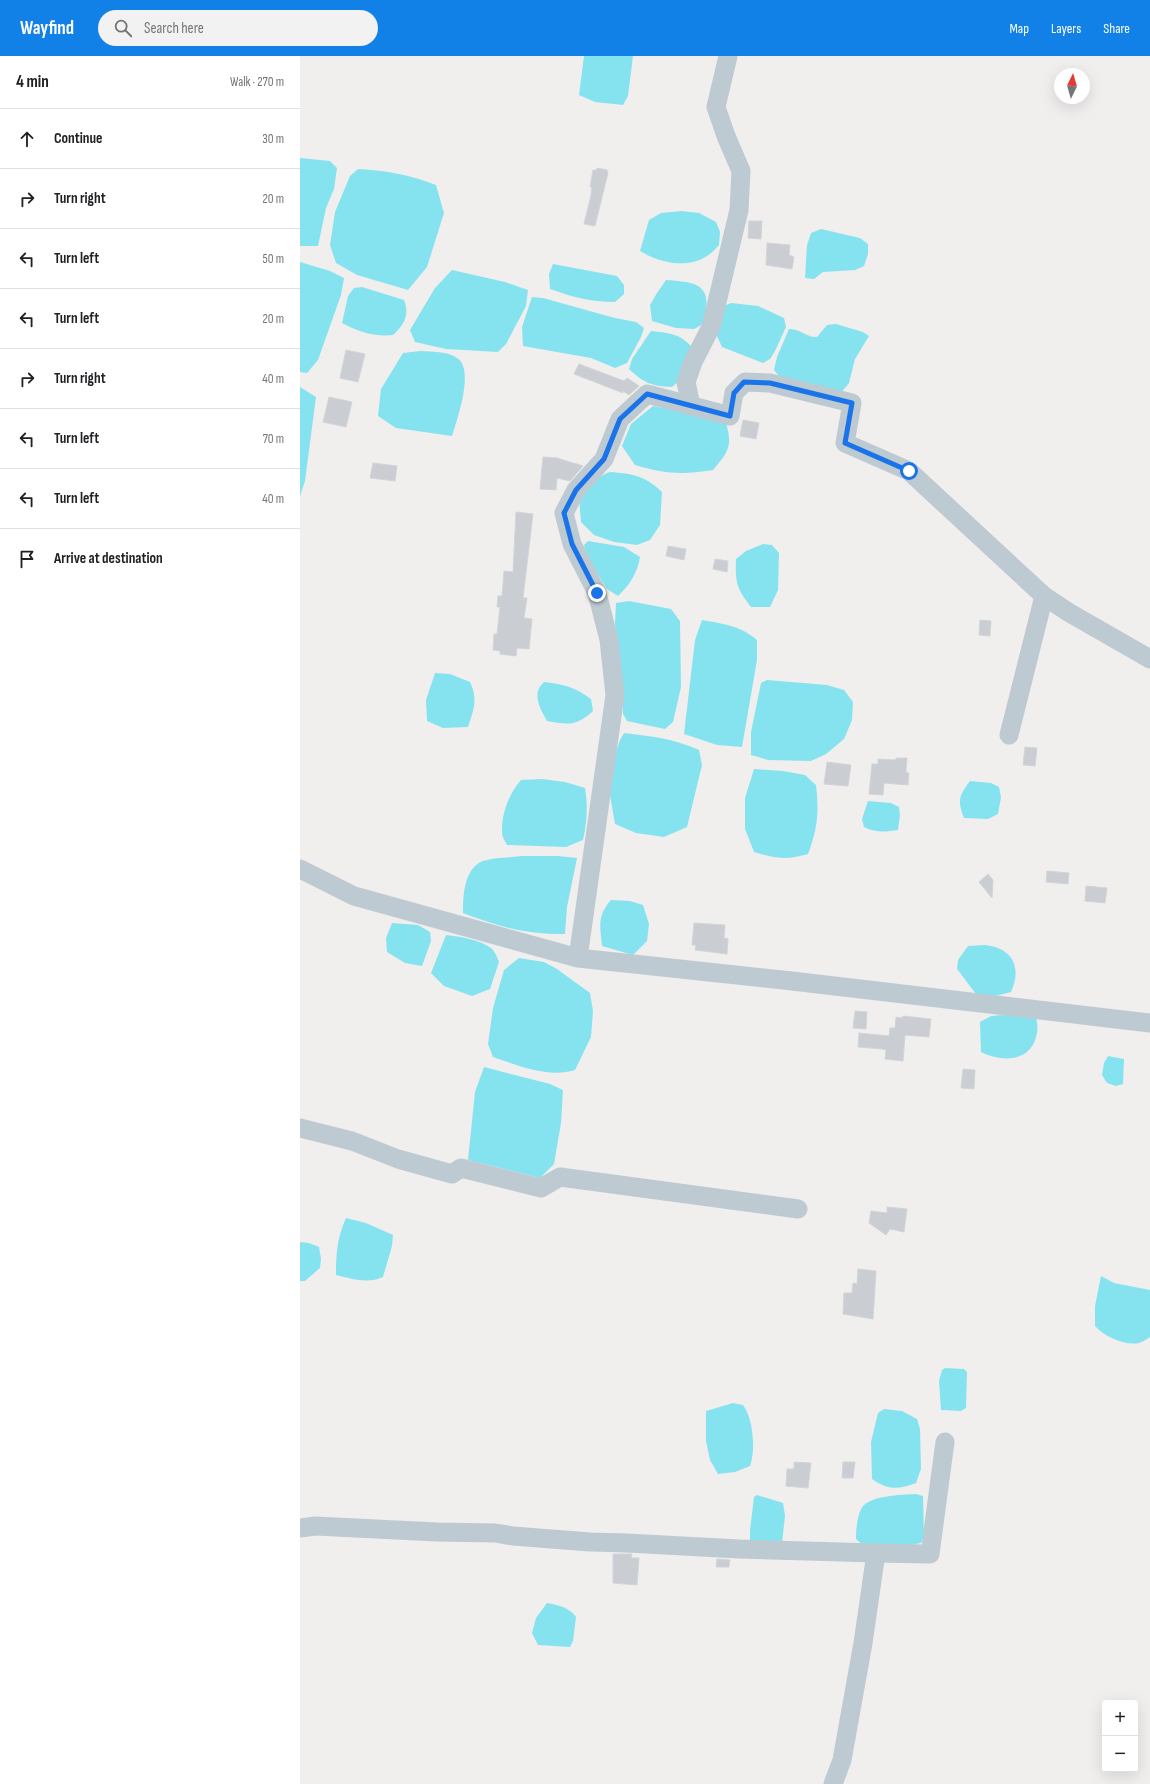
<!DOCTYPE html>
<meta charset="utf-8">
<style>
:root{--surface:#fff;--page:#f2f2f2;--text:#202124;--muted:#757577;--line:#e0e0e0;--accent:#1181e8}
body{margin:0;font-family:"Sofia Sans Condensed",sans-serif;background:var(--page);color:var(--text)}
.controls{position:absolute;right:12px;bottom:12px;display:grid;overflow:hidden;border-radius:4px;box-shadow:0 4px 16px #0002}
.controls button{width:36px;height:36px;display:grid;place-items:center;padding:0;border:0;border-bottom:1px solid var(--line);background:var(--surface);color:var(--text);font:20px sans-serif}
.compass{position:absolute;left:754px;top:12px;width:36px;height:36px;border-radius:50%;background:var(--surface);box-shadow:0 4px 16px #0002;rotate:5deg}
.stop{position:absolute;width:12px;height:12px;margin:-9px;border:3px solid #1a73e8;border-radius:50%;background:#fff}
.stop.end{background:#1a73e8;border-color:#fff;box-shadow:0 1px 4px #0008}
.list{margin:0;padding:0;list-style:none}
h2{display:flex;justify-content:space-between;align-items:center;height:52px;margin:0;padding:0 16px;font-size:17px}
h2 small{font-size:13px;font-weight:400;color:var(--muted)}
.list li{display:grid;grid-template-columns:26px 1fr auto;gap:12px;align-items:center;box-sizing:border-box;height:60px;padding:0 16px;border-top:1px solid var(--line)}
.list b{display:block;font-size:15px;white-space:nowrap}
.list em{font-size:13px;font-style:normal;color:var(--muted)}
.icon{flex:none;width:22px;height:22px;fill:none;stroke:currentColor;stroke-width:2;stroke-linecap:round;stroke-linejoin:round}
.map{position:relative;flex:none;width:850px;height:1728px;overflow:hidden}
header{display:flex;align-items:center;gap:24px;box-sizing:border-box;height:56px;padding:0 20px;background:var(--accent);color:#fff}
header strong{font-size:19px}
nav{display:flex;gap:22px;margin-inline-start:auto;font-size:14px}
.search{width:280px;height:36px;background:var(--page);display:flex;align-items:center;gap:10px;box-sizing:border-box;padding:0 14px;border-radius:22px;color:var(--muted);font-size:15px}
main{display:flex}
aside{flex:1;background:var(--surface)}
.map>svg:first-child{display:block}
.water{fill:#85e3f0}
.building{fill:#caced3;stroke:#d1d5da}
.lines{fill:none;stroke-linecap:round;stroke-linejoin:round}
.minor{stroke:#becad1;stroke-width:19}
.route{stroke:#1a73e8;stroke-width:5}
</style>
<header>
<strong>Wayfind</strong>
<div class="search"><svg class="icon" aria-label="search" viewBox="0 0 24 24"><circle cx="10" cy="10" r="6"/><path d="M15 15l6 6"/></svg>Search here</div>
<nav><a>Map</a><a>Layers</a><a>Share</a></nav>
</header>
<main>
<aside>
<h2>4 min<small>Walk · 270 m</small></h2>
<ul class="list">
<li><svg class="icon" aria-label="ahead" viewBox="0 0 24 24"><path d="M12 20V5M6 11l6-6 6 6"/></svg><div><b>Continue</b></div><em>30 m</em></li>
<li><svg class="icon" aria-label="right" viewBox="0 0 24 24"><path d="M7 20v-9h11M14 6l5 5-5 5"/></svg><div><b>Turn right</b></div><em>20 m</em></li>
<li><svg class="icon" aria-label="left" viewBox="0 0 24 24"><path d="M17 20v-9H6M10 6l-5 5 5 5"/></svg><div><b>Turn left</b></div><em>50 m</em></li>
<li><svg class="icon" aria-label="left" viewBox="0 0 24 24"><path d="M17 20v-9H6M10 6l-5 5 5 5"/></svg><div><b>Turn left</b></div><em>20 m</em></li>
<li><svg class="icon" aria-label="right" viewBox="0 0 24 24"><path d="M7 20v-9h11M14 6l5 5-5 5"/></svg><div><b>Turn right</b></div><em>40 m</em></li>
<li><svg class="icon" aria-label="left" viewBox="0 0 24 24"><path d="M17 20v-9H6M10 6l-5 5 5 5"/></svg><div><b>Turn left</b></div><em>70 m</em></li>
<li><svg class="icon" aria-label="left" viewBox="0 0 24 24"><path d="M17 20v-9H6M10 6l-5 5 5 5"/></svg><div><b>Turn left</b></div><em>40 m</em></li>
<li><svg class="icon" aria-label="arrive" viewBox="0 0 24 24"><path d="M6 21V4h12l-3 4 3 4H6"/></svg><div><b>Arrive at destination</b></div></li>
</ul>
</aside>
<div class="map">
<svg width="850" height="1728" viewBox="0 0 850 1728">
<rect width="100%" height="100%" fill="#f1eeee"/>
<!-- water -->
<path class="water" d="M284,0H333L328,40L323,49L295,46L279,39Z
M0,102L30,105L37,112L34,133L26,152L18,190H0Z
M58,113C88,115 108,118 136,129L144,157L127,211L108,234L57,219L36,207L30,189L35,156L50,120Z
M382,155L399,157L416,166L420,176L419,189C415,193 412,197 407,200C388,213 359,207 340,195L349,164L361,157Z
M521,173L560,182L568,188V198L564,210L555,214L523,216L514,223L505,222L507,189L511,177Z
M0,206L30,215L44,222L41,239L18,304L7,317L0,316Z
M253,208L317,220L324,229V238L315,246C290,246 273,241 250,233L249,218Z
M152,214L205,226L228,234L226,250L206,288L198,296L146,293L115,286L110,274L135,232Z
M366,224C402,226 413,231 403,268L394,273L376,272L352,265L350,249L357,237Z
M62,231L104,244C110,259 104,269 93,279C74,281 59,276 42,267L48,240L54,232Z
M232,241L243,242L315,262L336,266L344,272L341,281L327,307L315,312L291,302L223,290L222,271Z
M431,247L458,250L484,262L486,271L475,295L470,303L463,307L422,291L416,278L424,250Z
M536,268L563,276L569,280L555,303L549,327L540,338L484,326L474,314L477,301L489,273C501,273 507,282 517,281L527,269Z
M351,275C368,277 379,277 391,290L381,323L372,331C351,330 344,327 329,313L332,303Z
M120,295C132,296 147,295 157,302C175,313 157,364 152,380L96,372L78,360L81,333L103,297Z
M0,331L16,341L5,425L0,440Z
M353,350L395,358L426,367C433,391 428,396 413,414C381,419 366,418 335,409L322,390L331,368Z
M310,416C333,418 344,419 362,436L360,469L350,484L337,489L314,486L294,479L281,466C281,460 279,453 280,447C283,433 297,420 310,416Z
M288,485L324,491L340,501C338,516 329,530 318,540L307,533L287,501L284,489Z
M463,488L472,489L479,497L478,534L470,551H451C437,533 435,527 436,503L446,495Z
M329,545L371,553L380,565L381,631L373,666L365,673L327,665L323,658L322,628L317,599L315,567L316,547Z
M402,564C424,568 439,569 457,584V604L442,691L417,689L384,678L395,584Z
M135,617L150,618L170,626C178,642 174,654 168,671L143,672L127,665L126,644Z
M467,624L527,629L544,634L553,646L552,664L544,683L526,698L511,705L468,704L451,699V676L461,627Z
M244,626C265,629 273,630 291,643L293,655C277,670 268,669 247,665C240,652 231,638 244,626Z
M324,677C351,680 375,683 399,694L402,709L387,771L364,781L336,777L315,768L307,722L320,684Z
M454,713L483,715L505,719L516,729C519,756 518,772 508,798C485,804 477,803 454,796L445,773V742Z
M242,723L265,726L285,732C288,751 287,766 283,784L266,791L207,789C205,785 202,781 202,777C201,759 209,737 221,724Z
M670,725L691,727L699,731L701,741L698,758L688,763L664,762C657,744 659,740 670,725Z
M568,745L591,747L599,751L600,759L598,774C586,776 576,777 564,771L562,763Z
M220,800H258L277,802L267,851L265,878C224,878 200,871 163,857C163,840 164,812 183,805C194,801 209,802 220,800Z
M311,844L330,845L343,849L349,868L347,885L333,899L302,890C300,870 297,860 311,844Z
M92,867L118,869L130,876L131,885L122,910L105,907L87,896L86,882Z
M146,879C160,881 179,883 191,892C195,895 197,901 199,906L190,933L172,940L144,930L131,917Z
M684,889C711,891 723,910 711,936L695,940L676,938L657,913L658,904L668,890Z
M219,902L244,906L257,913L290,937L293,955L291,981L275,1014C248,1022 220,1010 193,1001L188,988L193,952L204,914Z
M727,957L736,961C737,966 738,973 737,977C732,1006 703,1007 681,996L680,966L691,960Z
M808,1000L824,1003L823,1028L816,1030L807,1027L802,1019L804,1007Z
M184,1011L250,1028L263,1034L261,1067L254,1108L240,1122L168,1104L175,1036Z
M46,1162L66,1167L93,1179L92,1190L83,1221C69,1228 52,1223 36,1219C36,1198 37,1182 46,1162Z
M0,1186L9,1187L19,1191L21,1203L20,1212L5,1225H0Z
M801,1220L814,1227L850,1234V1281C847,1283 842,1286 839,1287C824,1290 804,1280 795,1270V1250Z
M645,1312L664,1313L667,1316L666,1352L661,1355L641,1354L639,1325L642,1314Z
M433,1347L443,1349C453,1362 456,1394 450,1410L435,1416L418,1418L410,1404L406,1385V1355Z
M584,1353L602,1355L617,1363L620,1373L621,1413L616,1427C598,1434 588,1434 572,1423L571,1386L578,1357Z
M616,1438L623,1440L624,1480L621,1487L606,1490L565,1491L556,1483C556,1474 557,1462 561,1453C568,1439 602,1439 616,1438Z
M457,1439L483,1447L485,1460L482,1487L450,1486V1474L454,1441Z
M247,1547C258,1549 269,1551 276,1561L273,1585L270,1591L238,1589L232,1577L236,1562Z"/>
<!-- building -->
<path class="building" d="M297,112L307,114L308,117L295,170L284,168L291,139L292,131H290L293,114H297Z
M449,165H462L461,183L448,182Z
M467,187L490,189L489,199L494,201L492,213L466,209Z
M46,294L65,298L58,326L40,322Z
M279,308L324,325L327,322L339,330L329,339L323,335V337L274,318Z
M29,341L52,346L46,371L23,366Z
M443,364L459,367L456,383L440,380Z
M243,401L257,402L283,410L270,425L257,422L256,434L240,433Z
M73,407L97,410L95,425L70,422Z
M216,456L233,458L223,542H227L224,562L232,563L229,593L217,592L216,600L200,598V595L193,594L194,578H197L200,551H197L198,540H202L204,515L213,516Z
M368,490L386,493L384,504L366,500Z
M415,503L428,505L427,516L413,513Z
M680,564L691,565L690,580L679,579Z
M725,691L737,692L735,710L723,709Z
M596,702H607L606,716L609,717L608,729L584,727L583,739L569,738L572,708H578V703L596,704Z
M527,706L551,709L548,730L524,728Z
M747,815L769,817L768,828L746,826Z
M688,818L693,824L692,842L679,826Z
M786,830L807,832L805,847L785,845Z
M394,867L425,869L424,882L428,883L427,898L395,894L396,889H392Z
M555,955L567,956L566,973L553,972Z
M603,960L631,963L629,981L605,979L603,1005L585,1003L586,994L582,993L558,991L559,977L589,980L590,972H595L596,961L603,962Z
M663,1013L675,1014L674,1033L661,1032Z
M587,1151L607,1153L604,1176L590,1173L586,1179L569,1167L571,1155L587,1157Z
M558,1213L576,1215L573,1263L543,1258L544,1237H552L553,1227L557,1228Z
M494,1406L511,1407L508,1432L486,1430L487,1413H494Z
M543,1406H555L553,1422H542Z
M313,1498H332L331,1502H339L337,1529L313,1527Z
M417,1503L430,1504L429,1511H416Z"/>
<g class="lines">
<!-- minor -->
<path class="minor" d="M391,350L386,326L393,306L411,271L439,154L441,115L426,80L416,51L428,0
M709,679L744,540L768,556L850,603
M0,813L54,840L278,902L492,925L850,967
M278,902L315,639L309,584L297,537L272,488L264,457L276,434L304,403L320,363L347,338L430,360L434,337L445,326L470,327L552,347L545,387L609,415L744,540
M0,1072L52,1085L98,1103L152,1118L161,1112L241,1132L260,1121L498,1153
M0,1472L15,1470L137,1476L195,1477L213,1480L290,1486L327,1487L439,1493L576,1497
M533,1728L542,1704L563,1587L576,1497L630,1498L645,1386"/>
</g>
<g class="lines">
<!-- route -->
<path class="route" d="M297,537L272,488L264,457L276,434L304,403L320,363L347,338L430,360L434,337L444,326L470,327L552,347L545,387L609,415"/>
</g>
</svg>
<div class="controls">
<button>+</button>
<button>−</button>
</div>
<svg class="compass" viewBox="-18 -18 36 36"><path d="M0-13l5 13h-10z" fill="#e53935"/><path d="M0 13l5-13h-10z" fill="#757577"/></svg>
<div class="stop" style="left:609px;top:415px"></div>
<div class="stop end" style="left:297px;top:537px"></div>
</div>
</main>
